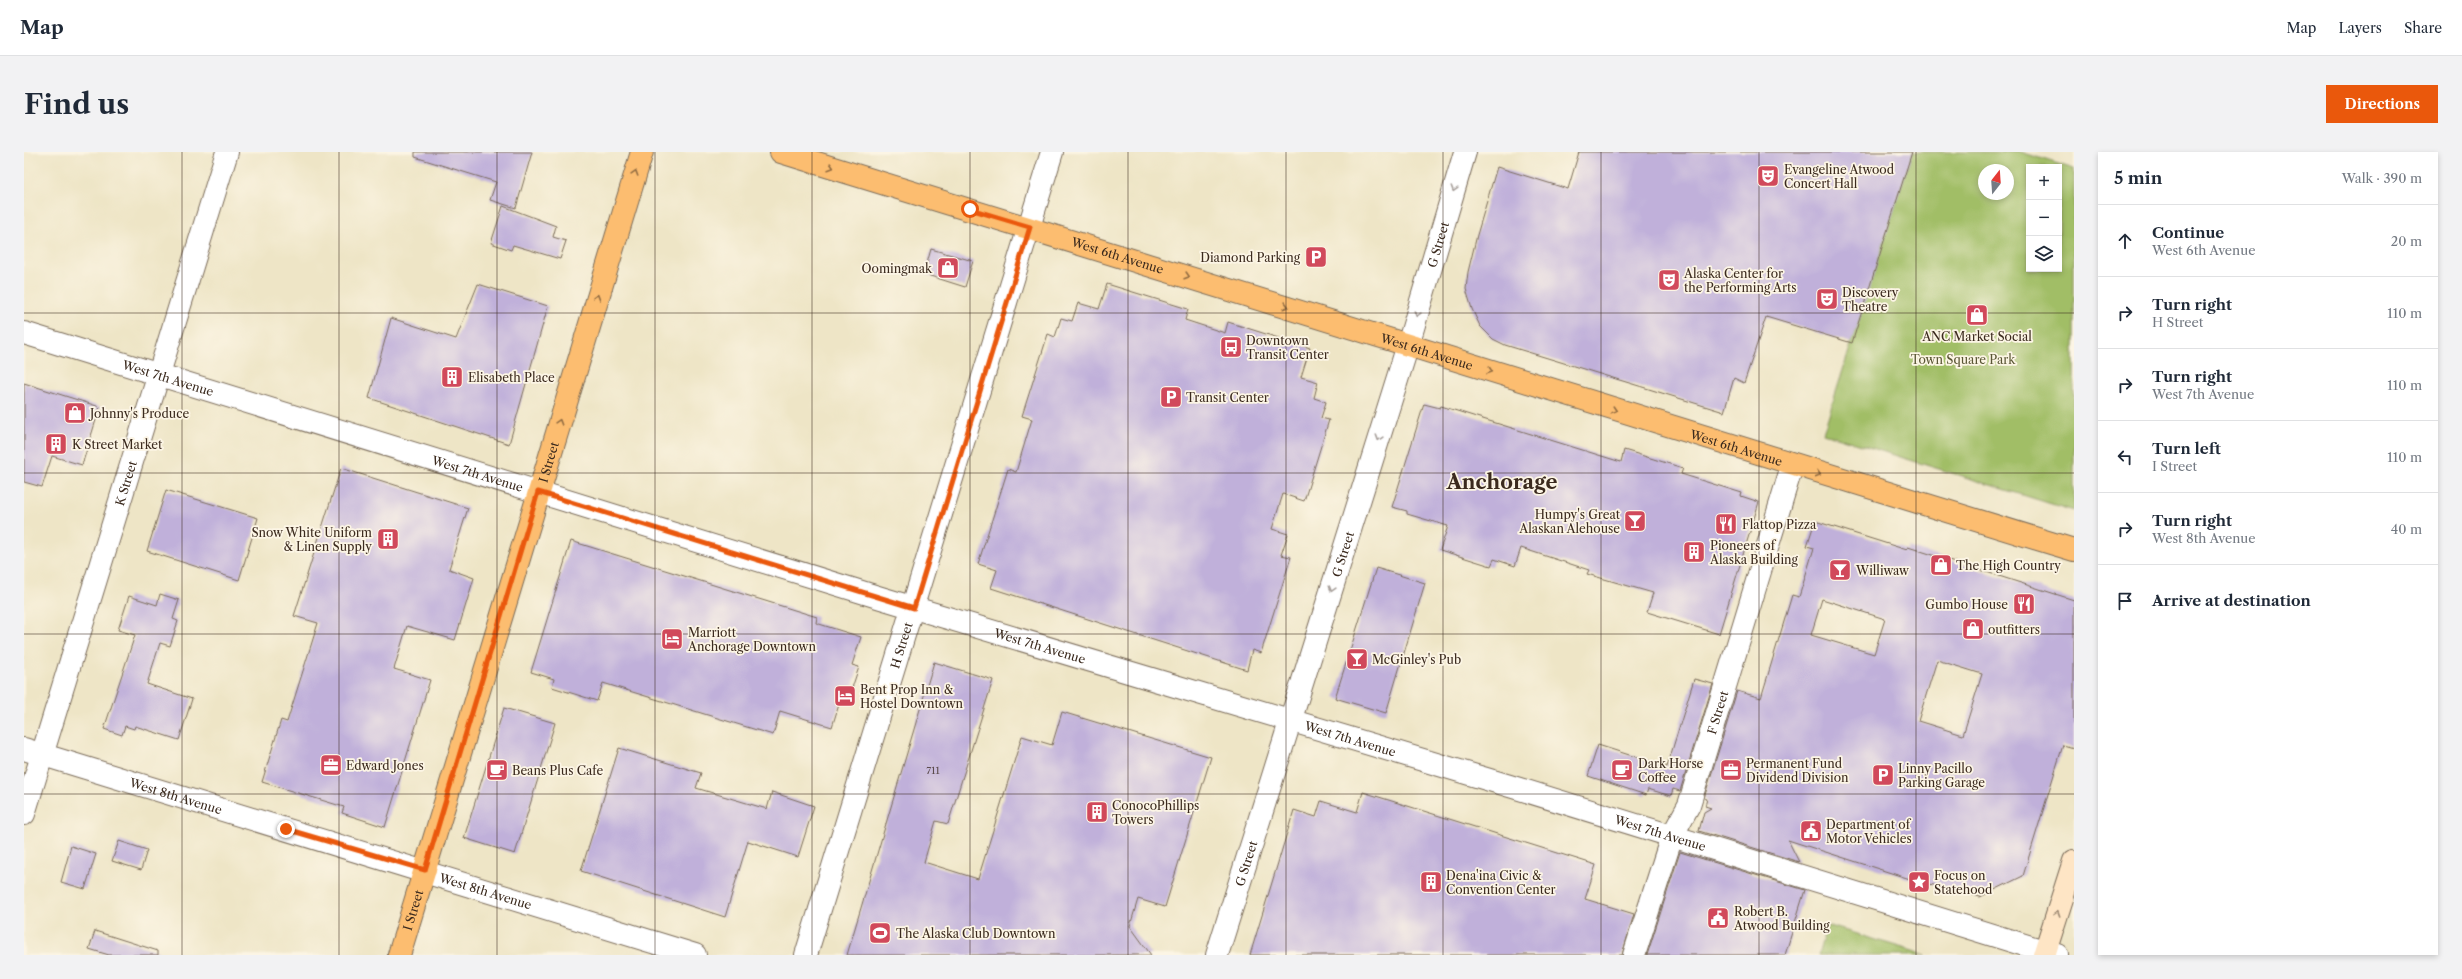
<!DOCTYPE html>
<meta charset="utf-8">
<style>
:root{--surface:#fff;--page:#f2f2f3;--text:#1f2937;--muted:#747a83;--line:#e0e1e3;--accent:#ea580c}
body{margin:0;font-family:"Libre Caslon Text",serif;background:var(--page);color:var(--text)}
.controls{position:absolute;right:12px;top:12px;display:grid;overflow:hidden;border-radius:0px;box-shadow:0 2px 6px #0003}
.controls button{width:36px;height:36px;display:grid;place-items:center;padding:0;border:0;border-bottom:1px solid var(--line);background:var(--surface);color:var(--text);font:20px sans-serif}
.compass{position:absolute;left:1954px;top:12px;width:36px;height:36px;border-radius:50%;background:var(--surface);box-shadow:0 2px 6px #0003;rotate:17deg}
.stop{position:absolute;width:12px;height:12px;margin:-9px;border:3px solid #ea580c;border-radius:50%;background:#fff}
.stop.end{background:#ea580c;border-color:#fff;box-shadow:0 1px 4px #0008}
.list{margin:0;padding:0;list-style:none}
h2{display:flex;justify-content:space-between;align-items:center;height:52px;margin:0;padding:0 16px;font-size:17px}
h2 small{font-size:13px;font-weight:400;color:var(--muted)}
.list li{display:grid;grid-template-columns:26px 1fr auto;gap:12px;align-items:center;box-sizing:border-box;height:72px;padding:0 16px;border-top:1px solid var(--line)}
.list b{display:block;font-size:15px;white-space:nowrap}
.list p{margin:0;font-size:13px;white-space:nowrap;color:var(--muted)}
.list em{font-size:13px;font-style:normal;color:var(--muted)}
.icon{flex:none;width:22px;height:22px;fill:none;stroke:currentColor;stroke-width:2;stroke-linecap:round;stroke-linejoin:round}
.map{position:relative;flex:none;width:2050px;height:803px;overflow:hidden;border-radius:0px}
header{display:flex;align-items:center;gap:24px;box-sizing:border-box;height:56px;padding:0 20px;background:var(--surface);border-bottom:1px solid var(--line)}
header strong{font-size:19px}
nav{display:flex;gap:22px;margin-inline-start:auto;font-size:14px}
.intro{display:flex;align-items:center;justify-content:space-between;box-sizing:border-box;height:96px;padding:0 24px}
h1{margin:0;font-size:28px}
.button{padding:10px 18px;border-radius:0px;background:var(--accent);color:#fff;font-size:14px;font-weight:700}
main{display:flex;gap:24px;padding:0 24px}
aside{flex:1;background:var(--surface);border-radius:0px;box-shadow:0 2px 6px #0003}
.map>svg:first-child{display:block}
.green{fill:#a1be66;stroke:#6e7442;fill-rule:evenodd}
.building{fill:#c0b0da;fill-rule:evenodd}
.lines{fill:none;stroke-linecap:round;stroke-linejoin:round}
.street-casing{stroke:#7a6b59;stroke-width:24}
.secondary-casing{stroke:#7a6b59;stroke-width:24}
.primary-casing{stroke:#7a6b59;stroke-width:24}
.street{stroke:#fff;stroke-width:22}
.secondary{stroke:#fee5c5;stroke-width:22}
.primary{stroke:#fcbd6f;stroke-width:22}
.oneway{stroke:#926c42}
.oneway2{stroke:#a79f9a}
.oneway3{stroke:#9c8872}
.route{stroke:#ea580c;stroke-width:5}
.grid{fill:none;stroke:#3b2a1e;stroke-width:1;stroke-opacity:0.55}
.labels{text-anchor:middle;dominant-baseline:central;stroke-width:3.5;stroke-linejoin:round;paint-order:stroke}
.number-label{font-size:10px;fill:#5c4c4d}
.poi-label{font-size:12px;fill:#3b2a1e;stroke:#fcf5e5;text-anchor:start}
.street-label{font-size:12px;fill:#3b2a1e;stroke:#fcf5e5}
.park-label{font-size:12px;fill:#5a5634;stroke:#fcf5e5}
.town-label{font-size:20px;font-weight:bold;fill:#3b2a1e;stroke:#fcf5e5}
</style>
<header>
<strong>Map</strong>
<nav><a>Map</a><a>Layers</a><a>Share</a></nav>
</header>
<div class="intro"><h1>Find us</h1><a class="button">Directions</a></div>
<main>
<div class="map">
<svg width="2050" height="803" viewBox="0 0 2050 803">
<rect width="100%" height="100%" fill="#fcf5e5"/>
<filter id="ink" filterUnits="userSpaceOnUse"><feTurbulence type="fractalNoise" baseFrequency=".025" numOctaves="2"/><feDisplacementMap in="SourceGraphic" scale="8" xChannelSelector="R" yChannelSelector="G"/><feConvolveMatrix kernelMatrix="1 2 1 2 8 2 1 2 1" color-interpolation-filters="sRGB"/></filter>
<filter id="wash" filterUnits="userSpaceOnUse"><feTurbulence type="fractalNoise" baseFrequency=".012" numOctaves="4" result="noise"/><feDisplacementMap in="SourceGraphic" scale="16" xChannelSelector="R" yChannelSelector="G"/><feGaussianBlur stdDeviation="0.9" result="paint"/><feColorMatrix in="noise" values="0 0 0 0 0 0 0 0 0 0 0 0 0 0 0 0 0 1.4 0 .05"/><feComposite in="paint" operator="in"/></filter>
<g filter="url(#wash)">
<rect width="100%" height="100%" fill="#eee5c6"/>
<!-- green -->
<path class="green" d="M1888,0H1997L2050,17V359L1799,281ZM2005,15H2035V117H2005ZM1960,18H1984V42H1960Z
M1803,773L1902,803H1794Z"/>
<g id="blocks">
<!-- building -->
<path class="building" d="M391,0H508L492,56L466,48L472,30L391,5Z
M1555,0H1888L1828,191L1742,165L1720,231L1710,226L1700,260L1481,193L1469,187L1456,174L1448,157L1442,137L1444,120L1453,83L1473,15L1544,37Z
M479,54L532,74L529,85L542,89L536,107L489,93L487,98L467,91Z
M907,97L949,109L941,135L900,122Z
M454,132L524,154L485,292L345,246L367,166L432,187Z
M1083,132L1164,157L1161,168L1201,181L1204,170L1286,196L1277,225L1294,230L1290,246L1302,250L1297,266L1305,268L1280,349L1259,342L1248,377L1264,382L1257,403L1267,405L1237,501L1228,498L1223,518L967,436L973,418L954,412L984,317L992,320L1008,267L998,264L1024,182L1031,185L1037,166L1048,169L1054,151L1075,157Z
M0,231L76,255L58,313L28,304L18,335L0,330Z
M1400,252L1416,256L1417,254L1597,310L1600,298L1659,316L1657,322L1718,341L1717,344L1735,350L1695,482L1623,460L1629,441L1563,422L1565,418L1497,396L1491,414L1470,407L1467,414L1416,398L1424,374L1383,362V359L1368,355Z
M317,316L444,356L425,417L450,426L431,488L383,474L370,517L406,528L361,675L318,661L320,655L238,630L257,568L263,570L294,471L270,464Z
M142,338L234,366L215,428L123,399Z
M1791,369L1883,398L1884,395L2050,448V596L2039,593L1999,724L1956,745L1886,727L1764,688L1775,710L1675,679L1680,660L1687,656L1681,654L1683,647L1680,646L1713,539L1737,546L1768,443L1775,445L1790,396L1783,394ZM1798,447L1861,467L1850,502L1787,483ZM1913,508L1958,522L1939,583L1894,569Z
M547,389L793,465L792,471L837,485L828,513L835,515L824,548L817,546L808,575L756,559L749,583L579,531L573,549L528,535L530,527L507,520Z
M1352,416L1401,431L1362,561L1311,546Z
M136,442L155,448L149,467L154,469L146,494L136,491L123,532L168,547L155,588L111,574L110,577L101,574L98,583L80,577L111,483L94,478L105,444L133,453Z
M910,510L969,528L924,672L912,669L900,710L954,727L998,584L1028,593L1038,560L1187,605L1141,755L1114,747L1106,774L1127,803H823Z
M1670,527L1689,532L1656,639L1649,637L1647,644L1624,637L1622,643L1564,624L1574,593L1643,615Z
M480,556L531,571L491,702L440,686Z
M595,596L677,621L672,636L743,657L748,640L790,654L774,705L724,689L701,765L557,719Z
M1339,640L1572,713L1561,747L1610,762L1598,803H1226L1270,658L1292,665L1297,649L1333,660Z
M95,689L123,698L117,718L88,709Z
M47,694L72,702L61,737L37,730Z
M1656,700L1781,738L1761,803H1623Z
M71,779L134,799V803H85L65,797Z"/>
</g>
</g>
<g filter="url(#ink)">
<use href="#blocks" fill-opacity="0" stroke="#7a6b59" stroke-width="1"/>
<g class="lines">
<!-- street casing -->
<g class="street-casing">
<g id="street">
<path id="s1" d="M0,181L857,446L1489,635L2033,803"/>
<path id="s2" d="M0,597L671,803"/>
<path id="s3" d="M0,662L203,0"/>
<path id="s4" d="M782,803L1028,0"/>
<path id="s5" d="M1193,803L1384,193L1441,0"/>
<path id="s6" d="M1610,803L1648,684L1665,653L1768,314"/>
</g>
</g>
<!-- secondary casing -->
<g class="secondary-casing">
<path id="secondary" d="M2020,803L2050,709"/>
</g>
<!-- primary casing -->
<g class="primary-casing">
<g id="primary">
<path id="s7" d="M757,0C1189,130 1618,269 2050,398"/>
<path id="s8" d="M375,803L618,0"/>
</g>
</g>
<!-- street -->
<use href="#street" class="street"/>
<!-- secondary -->
<use href="#secondary" class="secondary"/>
<!-- primary -->
<use href="#primary" class="primary"/>
</g>
<!-- one-way arrows -->
<defs><path id="oneway-chevron" d="M-2-3.5L2.5 0L-2 3.5" fill="none" stroke-width="1.6" stroke-linecap="round" stroke-linejoin="round"/></defs>
<g class="oneway">
<use href="#oneway-chevron" transform="translate(807 15) rotate(17)"/>
<use href="#oneway-chevron" transform="translate(611 21) rotate(-73)"/>
<use href="#oneway-chevron" transform="translate(1163 124) rotate(17)"/>
<use href="#oneway-chevron" transform="translate(573 145) rotate(-73)"/>
<use href="#oneway-chevron" transform="translate(1262 154) rotate(17)"/>
<use href="#oneway-chevron" transform="translate(1466 219) rotate(18)"/>
<use href="#oneway-chevron" transform="translate(1590 258) rotate(18)"/>
<use href="#oneway-chevron" transform="translate(535 270) rotate(-73)"/>
<use href="#oneway-chevron" transform="translate(1794 322) rotate(17)"/>
</g>
<g class="oneway2">
<use href="#oneway-chevron" transform="translate(1430 37) rotate(107)"/>
<use href="#oneway-chevron" transform="translate(1393 162) rotate(107)"/>
<use href="#oneway-chevron" transform="translate(1355 286) rotate(107)"/>
<use href="#oneway-chevron" transform="translate(1308 437) rotate(107)"/>
</g>
<use class="oneway3" href="#oneway-chevron" transform="translate(2033 762) rotate(-72)"/>
</g>
<g class="lines" filter="url(#ink)">
<!-- route -->
<path class="route" d="M262,677L401,718L514,340L890,456L1006,75L946,57"/>
</g>
<!-- grid -->
<path class="grid" d="M158,0V803M315,0V803M473,0V803M631,0V803M788,0V803M946,0V803M1104,0V803M1262,0V803M1419,0V803M1577,0V803M1735,0V803M1892,0V803M0,161H2050M0,321H2050M0,482H2050M0,642H2050"/>
<!-- icons -->
<defs>
<g id="theatre-square" transform="scale(1.15)"><rect x="-9" y="-9" width="18" height="18" rx="4" fill="#d1495b" stroke="#fcf5e5"/><path d="M-5-5.5Q0-4 5-5.5V0Q5 5 0 6Q-5 5-5 0ZM-3.3-2.5H-1v1.5H-3.3ZM1-2.5H3.3v1.5H1ZM-2.8 1Q0 5.5 2.8 1Z" fill="#fff"/></g>
<g id="parking-square" transform="scale(1.15)"><rect x="-9" y="-9" width="18" height="18" rx="4" fill="#d1495b" stroke="#fcf5e5"/><path d="M-3.5-5.5H1a3.5 3.5 0 0 1 0 7H-1V5.5H-3.5ZM-1-3.4V-.6H.8a1.4 1.4 0 0 0 0-2.8Z" fill="#fff"/></g>
<g id="shop-square" transform="scale(1.15)"><rect x="-9" y="-9" width="18" height="18" rx="4" fill="#d1495b" stroke="#fcf5e5"/><path d="M-5-2.5h2.3a2.7 3.5 0 0 1 5.4 0H5L5.5 6h-11ZM-1.5-2.5h3a1.5 2.3 0 0 0-3 0Z" fill="#fff"/></g>
<g id="bus-square" transform="scale(1.15)"><rect x="-9" y="-9" width="18" height="18" rx="4" fill="#d1495b" stroke="#fcf5e5"/><path d="M-5-6H5V4H4V6H2V4H-2V6H-4V4H-5ZM-3.5-4V0h7V-4ZM-3.5 1.2v1.5H-2V1.2ZM2 1.2v1.5H3.5V1.2Z" fill="#fff"/></g>
<g id="building-square" transform="scale(1.15)"><rect x="-9" y="-9" width="18" height="18" rx="4" fill="#d1495b" stroke="#fcf5e5"/><path d="M-4-6H4V6H1V3H-1V6H-4ZM-2.5-4.3h1.7v1.8h-1.7ZM.8-4.3h1.7v1.8H.8ZM-2.5-1h1.7V.8h-1.7ZM.8-1h1.7V.8H.8Z" fill="#fff"/></g>
<g id="bar-square" transform="scale(1.15)"><rect x="-9" y="-9" width="18" height="18" rx="4" fill="#d1495b" stroke="#fcf5e5"/><path d="M-6-5H6L.8 .8V4.5H3.5V6h-7V4.5H-.8V.8Z" fill="#fff"/></g>
<g id="restaurant-square" transform="scale(1.15)"><rect x="-9" y="-9" width="18" height="18" rx="4" fill="#d1495b" stroke="#fcf5e5"/><path d="M-5-6h1v4h1v-4h1v4h1v-4h1v5L-1.5 .5V6h-2V.5L-5-1ZM5-6V6H3V1.5H1.5Q1.5-4 5-6Z" fill="#fff"/></g>
<g id="hotel-square" transform="scale(1.15)"><rect x="-9" y="-9" width="18" height="18" rx="4" fill="#d1495b" stroke="#fcf5e5"/><path d="M-6-4.5h1.5V1H6V5H4.5V3h-9V5H-6ZM-4 0a1.8 1.8 0 1 1 3.6 0ZM.5 0V-2.5h3Q6-2.5 6 0Z" fill="#fff"/></g>
<g id="office-square" transform="scale(1.15)"><rect x="-9" y="-9" width="18" height="18" rx="4" fill="#d1495b" stroke="#fcf5e5"/><path d="M-6-3h4V-5.5h4V-3h4V5H-6ZM-1-4.5V-3h2v-1.5ZM-6 0V1H6V0Z" fill="#fff"/></g>
<g id="cafe-square" transform="scale(1.15)"><rect x="-9" y="-9" width="18" height="18" rx="4" fill="#d1495b" stroke="#fcf5e5"/><path d="M-5.5-4.5H6V0H3Q3 3.5 0 3.5H-2.5Q-5.5 3.5-5.5 0ZM3-3.2v2h1.7v-2ZM-6 4.5H4V6H-6Z" fill="#fff"/></g>
<g id="civic-square" transform="scale(1.15)"><rect x="-9" y="-9" width="18" height="18" rx="4" fill="#d1495b" stroke="#fcf5e5"/><path d="M-.6-6.5H3V-4.5H.6V-3L4-1V1h2V6H-6V1h2V-1L-.6-3ZM-1.2 2.5V6h2.4V2.5Z" fill="#fff"/></g>
<g id="sight-square" transform="scale(1.15)"><rect x="-9" y="-9" width="18" height="18" rx="4" fill="#d1495b" stroke="#fcf5e5"/><path d="M0-6L1.8-2.2L6-1.7L2.9 1.2L3.7 5.4L0 3.3L-3.7 5.4L-2.9 1.2L-6-1.7L-1.8-2.2Z" fill="#fff"/></g>
<g id="stadium-square" transform="scale(1.15)"><rect x="-9" y="-9" width="18" height="18" rx="4" fill="#d1495b" stroke="#fcf5e5"/><path d="M0-5a6.5 5 0 1 0 0 10a6.5 5 0 1 0 0-10ZM-3.5-1.8h7v3.6h-7Z" fill="#fff"/></g>
</defs>
<g fill-rule="evenodd">
<use href="#theatre-square" x="1744" y="24"/>
<use href="#parking-square" x="1292" y="105"/>
<use href="#shop-square" x="924" y="116"/>
<use href="#theatre-square" x="1645" y="128"/>
<use href="#theatre-square" x="1803" y="147"/>
<use href="#shop-square" x="1953" y="163"/>
<use href="#bus-square" x="1207" y="195"/>
<use href="#building-square" x="428" y="225"/>
<use href="#parking-square" x="1147" y="245"/>
<use href="#shop-square" x="51" y="261"/>
<use href="#building-square" x="32" y="292"/>
<use href="#bar-square" x="1611" y="369"/>
<use href="#restaurant-square" x="1702" y="372"/>
<use href="#building-square" x="364" y="387"/>
<use href="#building-square" x="1670" y="400"/>
<use href="#shop-square" x="1917" y="413"/>
<use href="#bar-square" x="1816" y="418"/>
<use href="#restaurant-square" x="2000" y="452"/>
<use href="#shop-square" x="1949" y="477"/>
<use href="#hotel-square" x="648" y="487"/>
<use href="#bar-square" x="1333" y="507"/>
<use href="#hotel-square" x="821" y="544"/>
<use href="#office-square" x="307" y="613"/>
<use href="#cafe-square" x="473" y="618"/>
<use href="#cafe-square" x="1598" y="618"/>
<use href="#office-square" x="1707" y="618"/>
<use href="#parking-square" x="1859" y="623"/>
<use href="#building-square" x="1073" y="660"/>
<use href="#civic-square" x="1787" y="679"/>
<use href="#building-square" x="1407" y="730"/>
<use href="#sight-square" x="1895" y="730"/>
<use href="#civic-square" x="1694" y="766"/>
<use href="#stadium-square" x="856" y="781"/>
</g>
<g class="labels">
<!-- number labels -->
<g class="number-label">
<text x="909" y="618">711</text>
</g>
<!-- poi labels -->
<g class="poi-label">
<text x="1760" y="17">Evangeline Atwood<tspan x="1760" dy="14">Concert Hall</tspan></text>
<text x="1276" y="105" text-anchor="end">Diamond Parking</text>
<text x="908" y="116" text-anchor="end">Oomingmak</text>
<text x="1660" y="121">Alaska Center for<tspan x="1660" dy="14">the Performing Arts</tspan></text>
<text x="1818" y="140">Discovery<tspan x="1818" dy="14">Theatre</tspan></text>
<text x="1953" y="184" text-anchor="middle">ANC Market Social</text>
<text x="1222" y="188">Downtown<tspan x="1222" dy="14">Transit Center</tspan></text>
<text x="444" y="225">Elisabeth Place</text>
<text x="1162" y="245">Transit Center</text>
<text x="66" y="261">Johnny's Produce</text>
<text x="48" y="292">K Street Market</text>
<text x="1596" y="362" text-anchor="end">Humpy's Great<tspan x="1596" dy="14">Alaskan Alehouse</tspan></text>
<text x="1718" y="372">Flattop Pizza</text>
<text x="348" y="380" text-anchor="end">Snow White Uniform<tspan x="348" dy="14">&amp; Linen Supply</tspan></text>
<text x="1686" y="393">Pioneers of<tspan x="1686" dy="14">Alaska Building</tspan></text>
<text x="1932" y="413">The High Country</text>
<text x="1832" y="418">Williwaw</text>
<text x="1984" y="452" text-anchor="end">Gumbo House</text>
<text x="1964" y="477">outfitters</text>
<text x="664" y="480">Marriott<tspan x="664" dy="14">Anchorage Downtown</tspan></text>
<text x="1348" y="507">McGinley's Pub</text>
<text x="836" y="537">Bent Prop Inn &amp;<tspan x="836" dy="14">Hostel Downtown</tspan></text>
<text x="1614" y="611">Dark Horse<tspan x="1614" dy="14">Coffee</tspan></text>
<text x="1722" y="611">Permanent Fund<tspan x="1722" dy="14">Dividend Division</tspan></text>
<text x="322" y="613">Edward Jones</text>
<text x="1874" y="616">Linny Pacillo<tspan x="1874" dy="14">Parking Garage</tspan></text>
<text x="488" y="618">Beans Plus Cafe</text>
<text x="1088" y="653">ConocoPhillips<tspan x="1088" dy="14">Towers</tspan></text>
<text x="1802" y="672">Department of<tspan x="1802" dy="14">Motor Vehicles</tspan></text>
<text x="1422" y="723">Dena'ina Civic &amp;<tspan x="1422" dy="14">Convention Center</tspan></text>
<text x="1910" y="723">Focus on<tspan x="1910" dy="14">Statehood</tspan></text>
<text x="1710" y="759">Robert B.<tspan x="1710" dy="14">Atwood Building</tspan></text>
<text x="872" y="781">The Alaska Club Downtown</text>
</g>
<!-- street labels -->
<g class="street-label">
<text stroke="none"><textPath href="#s5" startOffset="744">G Street</textPath></text>
<text stroke="none"><textPath href="#s7" startOffset="352">West 6th Avenue</textPath></text>
<text stroke="none"><textPath href="#s7" startOffset="676">West 6th Avenue</textPath></text>
<text stroke="none"><textPath href="#s1" startOffset="151">West 7th Avenue</textPath></text>
<text stroke="none"><textPath href="#s7" startOffset="1000">West 6th Avenue</textPath></text>
<text stroke="none"><textPath href="#s8" startOffset="515">I Street</textPath></text>
<text stroke="none"><textPath href="#s1" startOffset="475">West 7th Avenue</textPath></text>
<text stroke="none"><textPath href="#s3" startOffset="346">K Street</textPath></text>
<text stroke="none"><textPath href="#s5" startOffset="420">G Street</textPath></text>
<text stroke="none"><textPath href="#s4" startOffset="324">H Street</textPath></text>
<text stroke="none"><textPath href="#s1" startOffset="1063">West 7th Avenue</textPath></text>
<text stroke="none"><textPath href="#s6" startOffset="257">F Street</textPath></text>
<text stroke="none"><textPath href="#s1" startOffset="1387">West 7th Avenue</textPath></text>
<text stroke="none"><textPath href="#s2" startOffset="159">West 8th Avenue</textPath></text>
<text stroke="none"><textPath href="#s1" startOffset="1711">West 7th Avenue</textPath></text>
<text stroke="none"><textPath href="#s5" startOffset="96">G Street</textPath></text>
<text stroke="none"><textPath href="#s2" startOffset="483">West 8th Avenue</textPath></text>
<text stroke="none"><textPath href="#s8" startOffset="47">I Street</textPath></text>
</g>
<!-- park labels -->
<g class="park-label">
<text x="1939" y="207">Town Square Park</text>
</g>
<!-- town labels -->
<g class="town-label">
<text x="1478" y="330">Anchorage</text>
</g>
</g>
</svg>
<div class="controls">
<button>+</button>
<button>−</button>
<button><svg class="icon" aria-label="layers" viewBox="0 0 24 24"><path d="M12 4l9 5-9 5-9-5zM3 14l9 5 9-5"/></svg></button>
</div>
<svg class="compass" viewBox="-18 -18 36 36"><path d="M0-13l5 13h-10z" fill="#e53935"/><path d="M0 13l5-13h-10z" fill="#747a83"/></svg>
<div class="stop" style="left:946px;top:57px"></div>
<div class="stop end" style="left:262px;top:677px"></div>
</div>
<aside>
<h2>5 min<small>Walk · 390 m</small></h2>
<ul class="list">
<li><svg class="icon" aria-label="ahead" viewBox="0 0 24 24"><path d="M12 20V5M6 11l6-6 6 6"/></svg><div><b>Continue</b><p>West 6th Avenue</p></div><em>20 m</em></li>
<li><svg class="icon" aria-label="right" viewBox="0 0 24 24"><path d="M7 20v-9h11M14 6l5 5-5 5"/></svg><div><b>Turn right</b><p>H Street</p></div><em>110 m</em></li>
<li><svg class="icon" aria-label="right" viewBox="0 0 24 24"><path d="M7 20v-9h11M14 6l5 5-5 5"/></svg><div><b>Turn right</b><p>West 7th Avenue</p></div><em>110 m</em></li>
<li><svg class="icon" aria-label="left" viewBox="0 0 24 24"><path d="M17 20v-9H6M10 6l-5 5 5 5"/></svg><div><b>Turn left</b><p>I Street</p></div><em>110 m</em></li>
<li><svg class="icon" aria-label="right" viewBox="0 0 24 24"><path d="M7 20v-9h11M14 6l5 5-5 5"/></svg><div><b>Turn right</b><p>West 8th Avenue</p></div><em>40 m</em></li>
<li><svg class="icon" aria-label="arrive" viewBox="0 0 24 24"><path d="M6 21V4h12l-3 4 3 4H6"/></svg><div><b>Arrive at destination</b></div></li>
</ul>
</aside>
</main>
